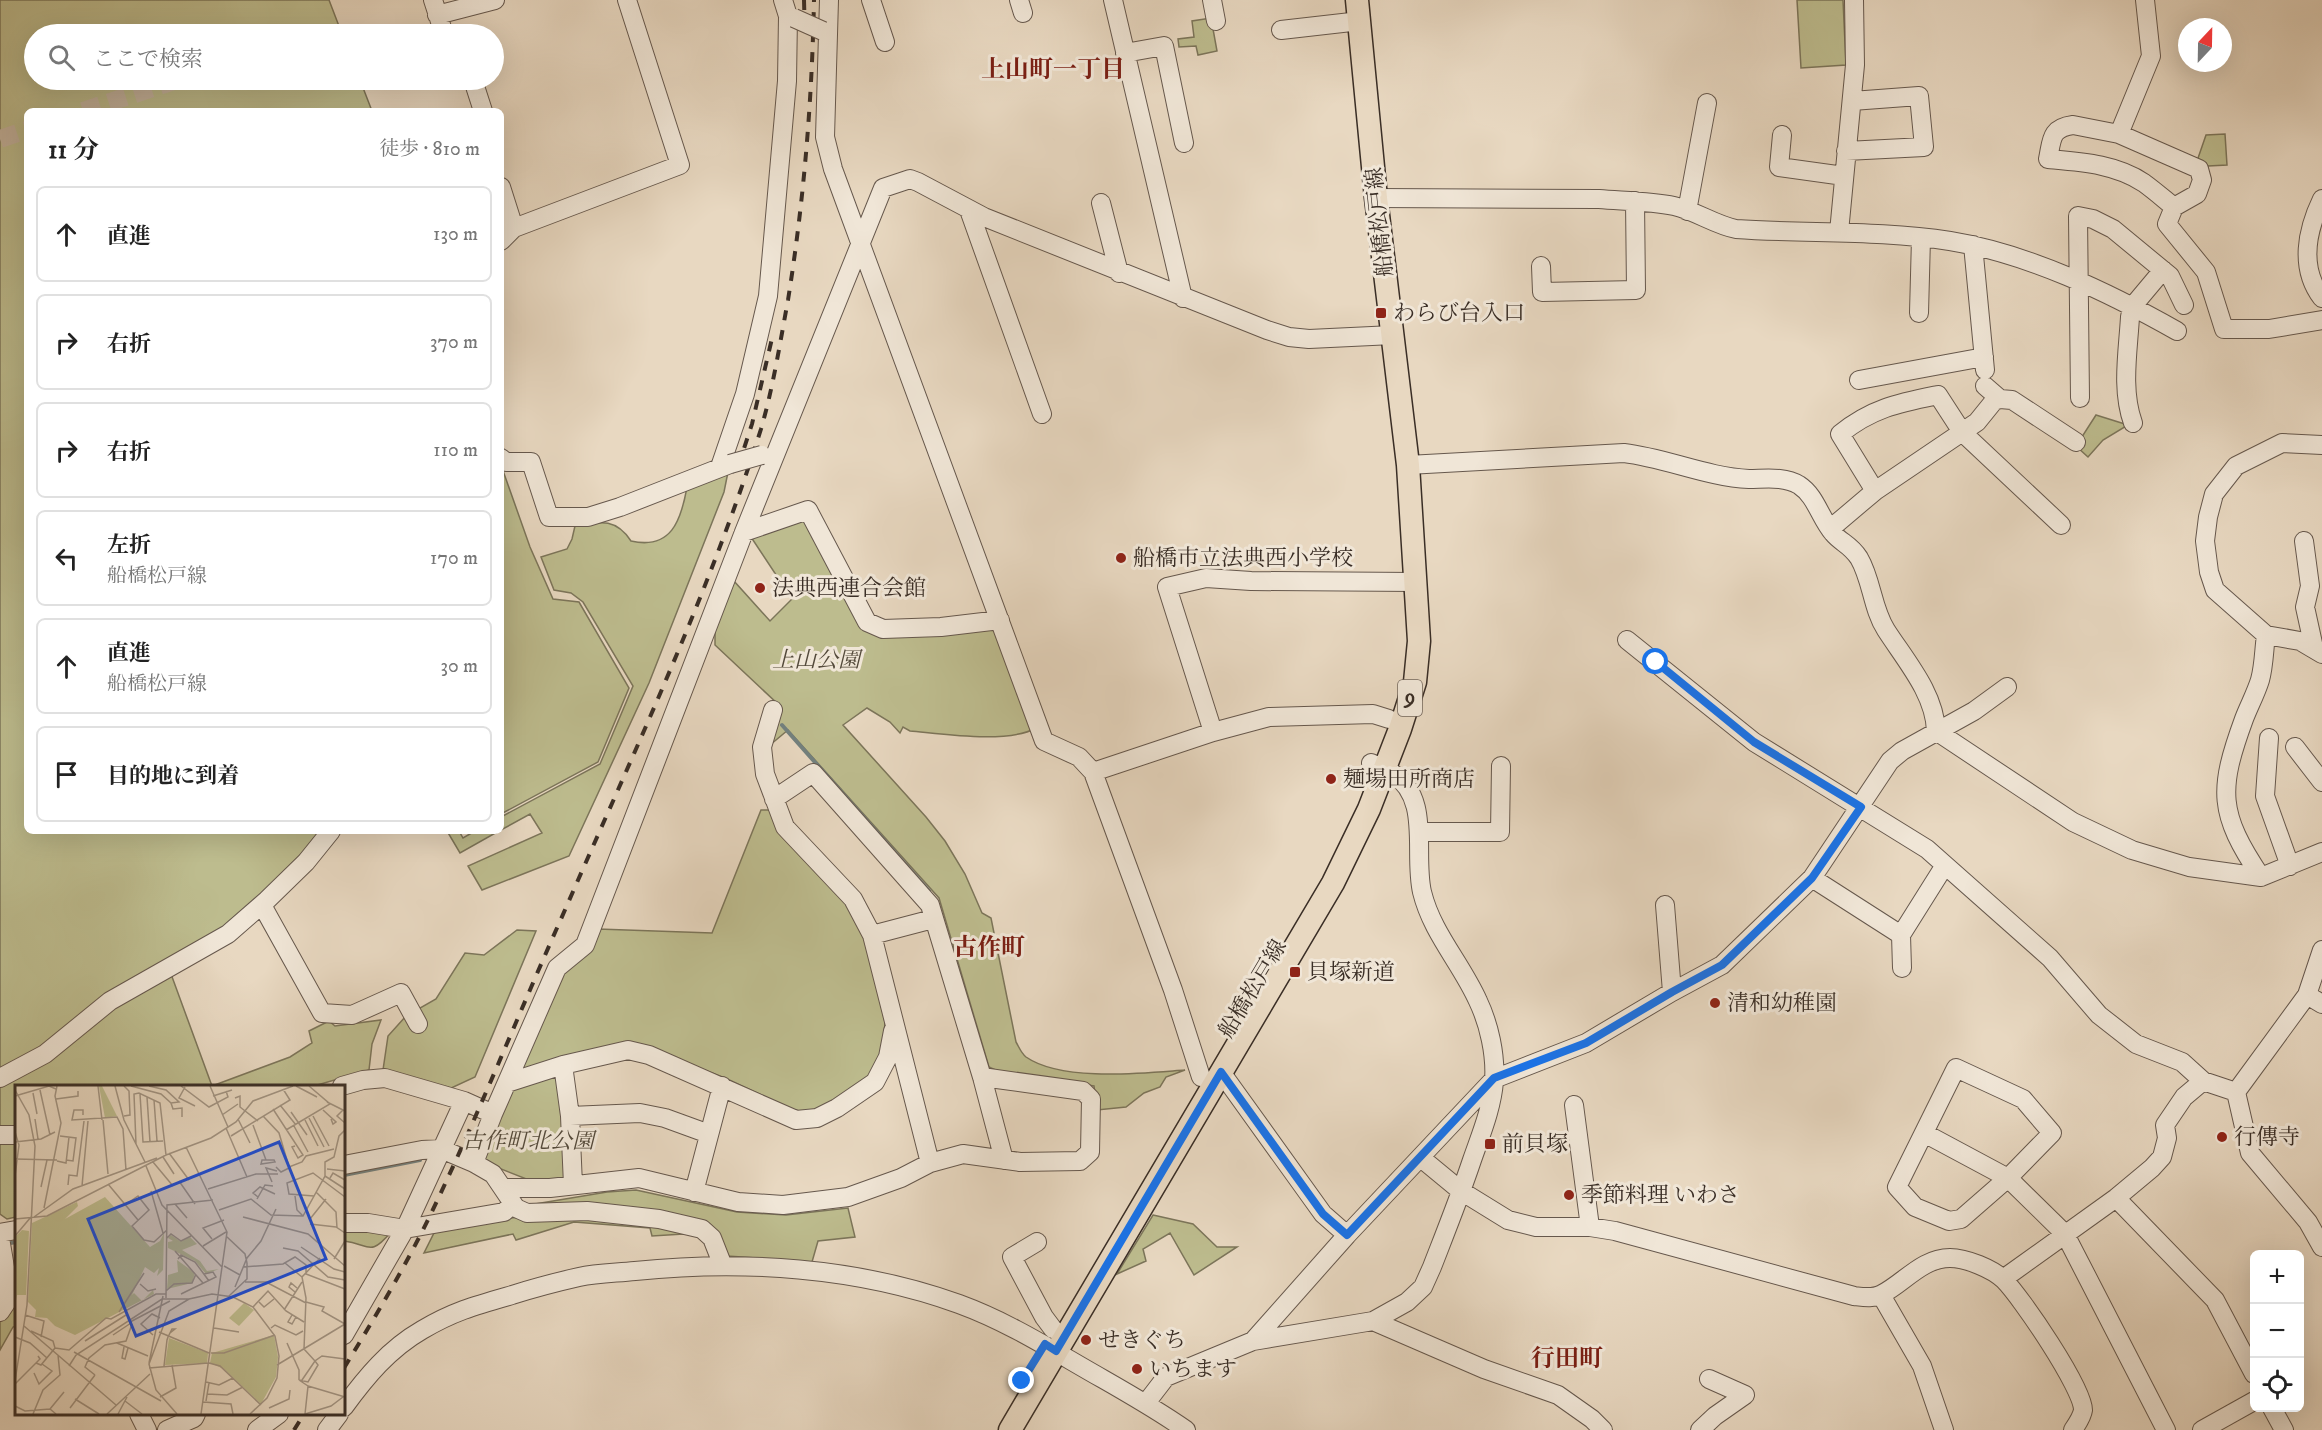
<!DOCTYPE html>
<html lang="ja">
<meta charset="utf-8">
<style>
:root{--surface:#fff;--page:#f6f6f6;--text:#222;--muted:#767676;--line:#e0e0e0}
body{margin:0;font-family:"IM FELL DW Pica","Noto Serif JP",serif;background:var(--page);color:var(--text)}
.controls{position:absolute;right:18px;bottom:18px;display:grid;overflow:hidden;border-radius:9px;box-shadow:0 6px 24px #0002}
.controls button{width:54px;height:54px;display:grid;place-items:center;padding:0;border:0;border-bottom:2px solid var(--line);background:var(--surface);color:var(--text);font:30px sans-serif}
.compass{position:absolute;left:2178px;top:18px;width:54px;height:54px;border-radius:50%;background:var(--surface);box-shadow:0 6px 24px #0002;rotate:22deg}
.stop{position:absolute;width:18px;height:18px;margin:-14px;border:4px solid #1a73e8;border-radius:50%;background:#fff}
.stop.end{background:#1a73e8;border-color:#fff;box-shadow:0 2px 6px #0008}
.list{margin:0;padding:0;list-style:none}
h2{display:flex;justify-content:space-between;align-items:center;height:78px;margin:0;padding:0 24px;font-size:26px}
h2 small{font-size:20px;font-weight:400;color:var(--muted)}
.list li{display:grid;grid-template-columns:39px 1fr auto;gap:18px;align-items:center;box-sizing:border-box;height:96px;margin:0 12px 12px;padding:0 12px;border:2px solid var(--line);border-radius:9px}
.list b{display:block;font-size:22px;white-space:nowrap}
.list p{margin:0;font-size:20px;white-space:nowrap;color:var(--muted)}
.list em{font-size:20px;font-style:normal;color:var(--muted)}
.icon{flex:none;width:33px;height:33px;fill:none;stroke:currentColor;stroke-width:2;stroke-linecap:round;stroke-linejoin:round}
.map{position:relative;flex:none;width:2322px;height:1430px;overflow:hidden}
.search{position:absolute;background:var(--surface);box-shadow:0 6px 24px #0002;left:24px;top:24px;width:480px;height:66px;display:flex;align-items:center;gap:15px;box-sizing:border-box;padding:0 21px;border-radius:33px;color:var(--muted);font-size:22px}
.panel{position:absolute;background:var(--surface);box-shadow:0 6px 24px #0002;left:24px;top:108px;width:480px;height:726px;border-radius:9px}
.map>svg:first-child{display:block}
.green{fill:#bdbc8e;stroke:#7c755a;stroke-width:1.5}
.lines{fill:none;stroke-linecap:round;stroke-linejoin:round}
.stream{stroke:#73817f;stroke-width:4}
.minor-tunnel{stroke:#c5b6a2;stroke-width:18;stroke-dasharray:18 9;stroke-linecap:butt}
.minor-casing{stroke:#66584d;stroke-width:20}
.major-casing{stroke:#3a2e26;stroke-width:25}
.minor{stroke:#f0e6d7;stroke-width:18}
.major{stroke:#e8d8c1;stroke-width:22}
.rail{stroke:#3a2e26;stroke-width:4;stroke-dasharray:10 10;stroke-linecap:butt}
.minor-bridge-casing{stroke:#66584d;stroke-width:20;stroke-linecap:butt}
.minor-bridge{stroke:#f0e6d7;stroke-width:18}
.route{stroke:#1a73e8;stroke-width:8}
.poi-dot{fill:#8f2418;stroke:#f0e6d7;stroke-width:2}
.labels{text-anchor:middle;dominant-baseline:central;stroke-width:6;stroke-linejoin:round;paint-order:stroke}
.shield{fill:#f0e6d7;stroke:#71655b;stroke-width:1.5}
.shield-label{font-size:21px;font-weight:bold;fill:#3a2e26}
.street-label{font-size:22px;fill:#3a2e26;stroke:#f0e6d7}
.poi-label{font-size:22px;fill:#3a2e26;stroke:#f0e6d7;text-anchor:start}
.park-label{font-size:22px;font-style:italic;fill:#544a3b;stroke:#f0e6d7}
.neighbourhood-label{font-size:24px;font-weight:bold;fill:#7a1f14;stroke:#f0e6d7}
.inset-road{fill:none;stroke:#a29483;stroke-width:1.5}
.view{fill:#1d4ed8;fill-opacity:0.15;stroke:#1d4ed8;stroke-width:3}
.inset-edge{fill:none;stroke:#3a2e26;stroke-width:3}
</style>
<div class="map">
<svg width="2322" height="1430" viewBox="0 0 2322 1430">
<rect width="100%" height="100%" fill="#e8d8c1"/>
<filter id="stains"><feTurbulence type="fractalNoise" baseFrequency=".00333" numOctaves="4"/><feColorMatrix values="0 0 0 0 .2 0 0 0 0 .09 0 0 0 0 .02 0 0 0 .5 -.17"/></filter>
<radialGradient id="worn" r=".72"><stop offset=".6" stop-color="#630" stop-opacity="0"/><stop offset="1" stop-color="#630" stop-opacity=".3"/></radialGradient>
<!-- green -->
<path class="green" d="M0,0H329L342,34H34V80H360L372,111H27V831H325L224,930L41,1051L0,1072Z
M1797,0H1843L1846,65L1801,68Z
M1211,18L1217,51L1198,55L1196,46L1179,47L1178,39L1194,37L1192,21Z
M2225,134L2227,165L2208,166L2197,161L2206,135Z
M2096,415L2128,425L2103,440L2088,457L2076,446Z
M501,465L530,547L553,599L579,602L629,688L598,762L501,814Z
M728,472L724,492L649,683L569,856L482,890L468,866L542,833L530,814L501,830V817L600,764L633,686L583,602L571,593L554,590L541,557L567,549L572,539L575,526C599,522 615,517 631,541C671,550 681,521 687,487Z
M799,518L810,522L865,625L993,627L1036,728C1008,744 943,734 910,731L903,727L900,733L890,722L867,708L843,725L926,817L945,841L965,874L982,913L991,918L1016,1042C1019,1047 1021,1053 1026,1057C1062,1082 1143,1073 1185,1070L1166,1077L1160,1087L1144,1093L1126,1107L1097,1110L1094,1086L1004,1074L989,1067L939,898L788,730L770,745L780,706L715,645V628L733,580L770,621L792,599L751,537Z
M761,810H770L848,906L866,940L885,1022L883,1056L867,1080L816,1112H798L725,1078L653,1050L523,1070V1062L557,976L598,929L712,933Z
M447,831H459L463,838L475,831H499L460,853Z
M517,930L536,931L475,1077L447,1090L383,1070L388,1036L406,1016L436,999L465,953L484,955Z
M171,974L212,1086L290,1057L312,1043L309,1031L329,1021L335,1026L381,1020L372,1044L369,1070L314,1086H16V1126H0V1085L113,1005Z
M552,1073L559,1078L567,1178L534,1182L486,1163L483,1159L511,1088Z
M0,1139H16V1217L7,1219L0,1214Z
M636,1190L737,1212L786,1215L848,1208L855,1237L818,1241L812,1262L727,1256L717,1236L529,1205L607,1192Z
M586,1214L700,1233L652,1236L650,1228L574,1222L516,1240L513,1234L424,1253L436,1229L506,1218Z
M1153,1215L1193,1224L1217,1247H1237L1194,1275L1170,1233L1143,1249L1146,1261L1117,1274Z
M344,1230L391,1232C369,1258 370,1244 344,1241Z
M16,1296V1326L13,1327L0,1350V1317Z"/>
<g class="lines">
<!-- stream -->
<path class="stream" d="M782,725L929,891
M344,1175L420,1160
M5,1244L16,1242"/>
<!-- minor-tunnel -->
<path class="minor-tunnel" d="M83,111L177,80
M0,139L27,130"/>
<!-- minor casing -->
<g class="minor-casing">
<path id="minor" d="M433,0L444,34
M829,0L825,137L833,169L1044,741L1079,757L1093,772L1173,990L1201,1077
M871,0L885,42
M1019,0L1023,13
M1113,0L1183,298
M1212,0L1216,21
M437,15L495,0
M1281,30L1360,21
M1125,53L1164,46L1184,143
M473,80L483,111
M2073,125L2119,134L2199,169L2202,180L2197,194L2174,207C2164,199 2155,191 2144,183C2116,164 2081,162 2048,159C2052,140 2050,128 2073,125Z
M2119,134L2151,56L2145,0
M1782,135L1779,167L1844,176
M1846,151L1924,147L1919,96L1852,101
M501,187L514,228
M1376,198L1599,199C1623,201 1650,201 1674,206C1696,211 1715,225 1736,229C1807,234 1879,230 1950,241C2029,254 2108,292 2177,331
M2322,199C2307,230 2299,268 2322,298
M1101,203L1119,273
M2174,207L2167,224L2206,272L2224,329H2269L2322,320
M969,210L1042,414
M1687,211L1707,103
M1839,232L1855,65L1854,0
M501,241L514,228L680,165L627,0
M1973,245L1985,370
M1541,266L1542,292L1636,290L1635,201
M1919,313L1921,238
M1859,380L1984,357
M1985,386L2000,399
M2080,398L2078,216L2093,219L2113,229L2170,276L2184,305
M2133,423C2121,390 2128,352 2130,317L2132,307L2163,270
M2322,445L2282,443L2236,466L2214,494L2208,517L2205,541L2209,572L2215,590L2266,635L2300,641L2322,654
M501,458L506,462H531L549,517H588L620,507L730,464
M1408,465L1624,453C1666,458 1707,477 1749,479C1765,479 1784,476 1799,485C1816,496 1820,518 1833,533C1841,543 1850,544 1859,558C1872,580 1872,608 1886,630C1906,661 1935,694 1936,731L2073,822L2132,850L2189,867L2261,877L2322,852
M720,467L745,394L768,296L787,81L788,16L783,0
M1875,491L1840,434C1872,408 1899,403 1938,395L1962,432L2061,525
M1830,529L1875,491L1977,422L1994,401L2000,399L2012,400L2076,442
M744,532L808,510L867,622L883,629L941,627L1000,620
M2304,541L2310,586L2305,607L2314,648
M1627,640L1754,742L1927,849L2050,958L2099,1015L2136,1044L2182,1062L2203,1081L2236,1092L2250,1153L2308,1222L2322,1247
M773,710L762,747L765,774L785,827L853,899L872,935L930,1163
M1213,732L1167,587L1206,578L1251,581L1417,582
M2269,738L2265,796L2290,866
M2295,747L2322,782
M1093,772L1213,732L1269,717L1373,714L1389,719
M774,799L813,773L930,905L982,1077L1004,1160
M1419,832H1500L1501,766
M2261,877C2218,813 2218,790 2244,719C2249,706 2256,693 2260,680C2264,666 2264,649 2266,635
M1812,878L1901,935
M262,905L322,1013L352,1015L401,993L418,1024
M1665,905L1672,992
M872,935L933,919
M1902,968L1901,935L1945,865
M2307,995L2322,1004
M563,1065L570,1116L573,1185
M1956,1068L2023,1099L2052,1133L2008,1178L1961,1219L1949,1221L1915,1207L1897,1187Z
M1221,1072L1323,1214L1347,1235
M0,1078L45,1054L110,1001L228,934L267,900L306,862L331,831
M507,1083L563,1065L628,1050L649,1055L796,1120L817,1118L837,1108L875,1082L888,1057L893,1031
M342,1086L363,1080L385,1078L464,1101L493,1114
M2236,1092L2307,995L2322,950
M1574,1105L1590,1227
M570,1116L640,1113L665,1118L709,1134
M1924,1133L2008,1178L2065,1234L2166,1430
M0,1135H16
M1421,1158L1461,1191L1508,1220L1536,1227H1590L1615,1231L1854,1296C1863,1297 1873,1299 1882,1294C1904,1283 1922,1258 1950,1258C1966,1258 1993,1269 2004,1280C2021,1297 2083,1388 2083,1410C2082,1417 2077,1424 2073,1430
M474,1163L493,1114L557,968L585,945L744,532L883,188L910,179L918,182L984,217L1267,330L1289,337L1309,339L1393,335
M344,1165L422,1150L441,1149L474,1163L493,1174L516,1208L527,1213L587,1211L659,1219L702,1229L712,1238L723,1266
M503,1188H550L639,1178L738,1202L783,1205L848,1197L901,1178L930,1163L963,1154L1020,1162L1080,1161L1090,1152L1091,1099L1083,1091L982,1077
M694,1192L722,1086
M2116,1198L2215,1300L2254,1374
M344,1223H368L405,1229L504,1212L512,1205
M0,1233L16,1230
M0,1238L9,1291L16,1290
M1037,1242L1012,1257L1044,1317L1053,1329
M2003,1279L2116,1198L2152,1168L2162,1157L2167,1138L2165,1125L2184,1097L2203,1081
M1881,1295L1922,1366L1944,1430
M0,1312L6,1303L9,1291
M1373,1321L1484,1369L1558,1395L1592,1419L1603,1430
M344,1335L405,1229L464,1101
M1253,1341L1347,1235L1494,1079L1586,1043L1672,992L1722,965L1812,878L1890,761L1902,751L1974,711L2007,687
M1146,1403L1166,1377L1253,1341L1373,1321L1407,1302L1423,1287L1432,1267C1446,1231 1460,1196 1472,1160C1481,1134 1492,1108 1494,1081C1496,1055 1489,1024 1478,1001C1461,963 1432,933 1422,892C1413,853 1432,798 1392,773C1386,769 1378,766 1371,763
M344,1407C366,1377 389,1349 422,1330C454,1311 477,1305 512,1295C534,1288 557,1282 579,1277C597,1273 616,1273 635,1271C742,1260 857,1267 959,1304C1011,1323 1055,1352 1103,1379C1131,1395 1159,1411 1186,1430
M2272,1408L2284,1430
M139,1414L147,1430
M167,1430L194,1418L196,1414
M257,1430L279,1414
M327,1430L339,1414
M1700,1430L1715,1416L1745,1395L1709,1379
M2202,1430L2254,1401"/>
</g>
<!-- major casing -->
<g class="major-casing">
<path id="major" d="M1010,1430L1333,883L1369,809L1400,729L1415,682L1419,641L1408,465L1376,198L1357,0"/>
</g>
<!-- minor -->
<use href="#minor" class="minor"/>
<!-- major -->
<use href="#major" class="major"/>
<!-- rail -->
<path class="rail" d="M804,0L805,36
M738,467L752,424L773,334
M344,1368C377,1314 410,1259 437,1201C481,1108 519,1013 561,919C631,758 708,597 761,429C773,388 780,343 788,300C804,200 812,101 814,0
M294,1430L304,1414"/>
<!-- minor-bridge casing -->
<g class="minor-bridge-casing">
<path id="minor-bridge" d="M794,18L823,31
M730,464L762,455"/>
</g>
<!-- minor-bridge -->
<use href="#minor-bridge" class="minor-bridge"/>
</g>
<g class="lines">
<!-- route -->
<path class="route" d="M1022,1381L1045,1344L1056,1351L1221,1072L1323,1214L1347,1235L1494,1078L1586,1043L1672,992L1722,965L1812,878L1861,807L1754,742L1656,662"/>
</g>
<!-- markers -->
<g class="poi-dot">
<rect x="1375" y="307" width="12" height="12" rx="3"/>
<circle cx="1121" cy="558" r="6"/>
<circle cx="760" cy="588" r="6"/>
<circle cx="1331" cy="779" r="6"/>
<rect x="1289" y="966" width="12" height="12" rx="3"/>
<circle cx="1715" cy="1003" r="6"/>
<circle cx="2222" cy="1137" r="6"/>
<rect x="1484" y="1138" width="12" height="12" rx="3"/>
<circle cx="1569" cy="1195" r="6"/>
<circle cx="1086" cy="1340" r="6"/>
<circle cx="1137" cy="1369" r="6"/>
</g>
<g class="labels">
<!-- shield labels -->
<rect class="shield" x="1398" y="680" width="24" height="36" rx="4.5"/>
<g class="shield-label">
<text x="1410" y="698">9</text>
</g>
<!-- street labels -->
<g class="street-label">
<text transform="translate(1380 222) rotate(-96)">船橋松戸線</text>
<text transform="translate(1253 989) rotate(-59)">船橋松戸線</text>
</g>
<!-- poi labels -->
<g class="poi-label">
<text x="1393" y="313">わらび台入口</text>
<text x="1133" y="558">船橋市立法典西小学校</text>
<text x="772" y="588">法典西連合会館</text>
<text x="1343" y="779">麺場田所商店</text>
<text x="1307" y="972">貝塚新道</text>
<text x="1727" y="1003">清和幼稚園</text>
<text x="2234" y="1137">行傳寺</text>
<text x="1502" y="1144">前貝塚</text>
<text x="1581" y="1195">季節料理 いわさ</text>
<text x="1098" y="1340">せきぐち</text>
<text x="1149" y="1369">いちます</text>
</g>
<!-- park labels -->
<g class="park-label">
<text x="816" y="660">上山公園</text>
<text x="528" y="1141">古作町北公園</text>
</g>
<!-- neighbourhood labels -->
<g class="neighbourhood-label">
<text x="1053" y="70">上山町一丁目</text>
<text x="989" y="948">古作町</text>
<text x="1567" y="1359">行田町</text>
</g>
</g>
<!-- overview -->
<g transform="translate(15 1085)">
<rect width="330" height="330" fill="#e8d8c1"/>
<path d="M84,1H87L102,31L90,33ZM90,112L135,162L145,156L149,148L148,185L142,191L144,183L139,188L130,182L117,210L119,208L127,216L138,205L139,209L60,250L40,241L32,233L20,232L21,225L13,217L17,138L62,117L63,121L50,134ZM7,145L14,146L11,210H2L0,221V152ZM156,150L165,156L175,152L182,159L167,165L185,176L192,186L204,184L191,189L180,176L153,163V157L158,156L153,153ZM162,175L180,188L177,198L152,204L153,190L163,187ZM229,218L239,225L224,241L214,233ZM259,250L263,272L261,292L246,319L209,284L195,278L197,268ZM154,253L193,268L192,278L150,280Z" fill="#bdbc8e"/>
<path class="inset-road" d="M83,1L87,35M100,1L109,35L130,77M109,1L114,6L115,30L109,31M116,1L146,9L156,18L164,17L151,5L134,1M166,1L194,22L213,12L211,6M195,1L213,42M281,1L302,12M170,2L164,13L180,21M0,5L14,30L20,61L12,220L0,296M25,5L35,50M18,8L22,29M125,9L128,57L148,56M0,11L34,1L41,4M198,11L217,5M132,12L135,57M220,13L225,11V22L243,36M41,14L63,11V6M139,15L142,56M312,17L330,26M156,18L158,24L167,23V32M265,20L281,40M258,24L288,70L283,73L277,62L280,61M308,25L321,37L318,39L316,34M328,25L322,31L330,38M276,27L292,50M68,30V25H59L57,35L102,32L108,44L111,85M207,30L223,19M248,31L264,48L274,82L287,77L291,71L319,64M298,31L314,61M294,33L309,62M20,34L23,54M223,34L235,58M88,35L93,89M290,35L303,61M238,40L251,75M279,41L293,67M211,43L232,92M271,45L315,19L294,1M0,47L4,60L0,91M45,51L61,53L58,76L51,75M216,51L275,15L268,4M0,57L26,54L40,47M121,59L119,9L124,8L145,18L151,70M171,62L212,147L186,329M154,68L174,95M148,72L159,89M0,74L42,75M247,75H259L260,77L246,79ZM42,76L51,78L54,52M138,77L158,101M131,81L147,120L207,182M261,82L266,87L276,82M312,84L330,86M310,91L330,104M315,93L318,88L330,95M164,96L180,119M257,97L251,83L262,86M93,99L123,135M53,100L54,90L62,91L69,36M67,101L73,36M26,102L32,75M193,104L241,89H263M136,106L148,148M301,107L321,127L322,143M280,111L282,125L288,131M299,111L274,109L272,98L298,88L330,112M243,112L238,108L245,102L260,109M242,114L250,100L258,101M160,119L172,133M110,120L123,111L134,125L117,141L129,155L139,157L152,145M29,123L46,38L40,11L42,1M204,125L236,114L256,130L288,131L310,91V77L319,72L324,51L330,45M19,132L58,104L142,73M228,132L293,149L330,181M0,134L32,131L151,70L196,53L221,37L238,16L278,1M295,134L311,114M295,139L321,142L330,148M0,151L16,132M211,151L230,169L232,178V194L214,211M152,153L156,149L166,156L176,151M197,154L188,143L209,135M188,161L211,147M286,162L319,184L330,187M268,163L283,166L313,192L330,195M160,166L188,198M163,174L166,170L180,177L194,196M319,174L330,156M270,178L287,192M209,181L225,190M228,182L268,179L280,172L291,180V189L330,204M230,197H251L291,218M125,199L133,206L141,204M220,202L232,173L246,156L261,124M151,206L159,199L177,198L181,189M280,207L274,202L276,198L282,203M166,209L201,192L198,187L189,189M151,213L152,120L198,115M244,217L249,222L259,214M291,217L309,222L307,226L330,239M238,222L253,206L271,226L289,237M269,225L287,197M104,227L129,188M10,230L29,236L26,252M277,230L273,237L277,239L281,232M115,237L155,216M9,241L101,320M199,243L224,247M256,243L260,240L281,250L288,246M16,246L38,256L40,263L26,280L21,278M144,247L194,268M98,250L116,238M138,250L126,239L137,229L145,233M0,252L15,258L32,273M70,256L111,230M102,258L133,271M272,258L284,285V295M109,262L107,273L110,274L113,263M40,263L54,265L91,233L96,234L141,209H151M289,264L291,213L287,192L305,173M59,267L146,316M196,268H209L260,250M134,278L148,211M194,278L205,281L246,320M262,280L330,239M54,281L61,270L147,214H174M149,281L152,255L153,252L157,244H160L155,248M134,283L193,278M19,288L24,299L37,286L27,279M80,290L70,282L74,273L90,260L111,256L117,239M284,295L293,297L303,280L300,276L307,271L330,274M284,295L293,301L290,329M287,295L300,276L289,264M191,297L204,300L218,293M0,299L25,274L23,271M293,301L330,312M192,309L212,310L228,302M145,312L161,303L157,280M60,314L84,329M110,316L127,329M191,316L194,298M188,317L216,319L218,329M0,321L10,326L35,324L41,329M55,323L80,290M254,323L274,314L275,305M35,324L49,307M18,329L28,305L45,290L43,270M92,329L135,289M103,329L112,312M162,329L141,305L134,279L154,226L174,214L197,209L218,212L238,222L260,251L264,271L262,293L252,313L235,329M290,329L316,321L328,312"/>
<path class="view" d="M264,57L311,174L121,251L73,134Z"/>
<rect width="330" height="330" class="inset-edge"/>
</g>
<rect width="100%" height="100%" filter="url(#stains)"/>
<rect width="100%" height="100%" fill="url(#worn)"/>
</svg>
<div class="controls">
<button>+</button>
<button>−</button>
<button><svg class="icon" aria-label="locate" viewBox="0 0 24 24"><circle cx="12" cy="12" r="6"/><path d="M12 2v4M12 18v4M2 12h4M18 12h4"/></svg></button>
</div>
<svg class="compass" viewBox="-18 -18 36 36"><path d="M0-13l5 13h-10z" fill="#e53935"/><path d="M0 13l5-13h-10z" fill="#767676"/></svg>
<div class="stop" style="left:1656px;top:662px"></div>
<div class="stop end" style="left:1022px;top:1381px"></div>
<div class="search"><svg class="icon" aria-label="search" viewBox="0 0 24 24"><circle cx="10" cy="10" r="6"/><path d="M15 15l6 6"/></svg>ここで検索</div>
<section class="panel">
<h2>11 分<small>徒歩 · 810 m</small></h2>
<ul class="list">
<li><svg class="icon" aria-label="ahead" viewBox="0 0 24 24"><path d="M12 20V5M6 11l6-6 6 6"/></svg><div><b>直進</b></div><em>130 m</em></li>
<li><svg class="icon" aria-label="right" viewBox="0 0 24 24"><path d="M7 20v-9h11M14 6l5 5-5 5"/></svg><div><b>右折</b></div><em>370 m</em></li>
<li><svg class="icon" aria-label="right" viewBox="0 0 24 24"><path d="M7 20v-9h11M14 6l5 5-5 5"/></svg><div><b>右折</b></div><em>110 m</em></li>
<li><svg class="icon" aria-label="left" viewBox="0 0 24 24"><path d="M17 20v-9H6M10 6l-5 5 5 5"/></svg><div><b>左折</b><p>船橋松戸線</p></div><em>170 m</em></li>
<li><svg class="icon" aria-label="ahead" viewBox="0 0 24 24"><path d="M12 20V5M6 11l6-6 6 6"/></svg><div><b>直進</b><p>船橋松戸線</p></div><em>30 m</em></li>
<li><svg class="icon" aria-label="arrive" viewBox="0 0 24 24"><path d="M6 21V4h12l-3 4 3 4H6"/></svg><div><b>目的地に到着</b></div></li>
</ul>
</section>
</div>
